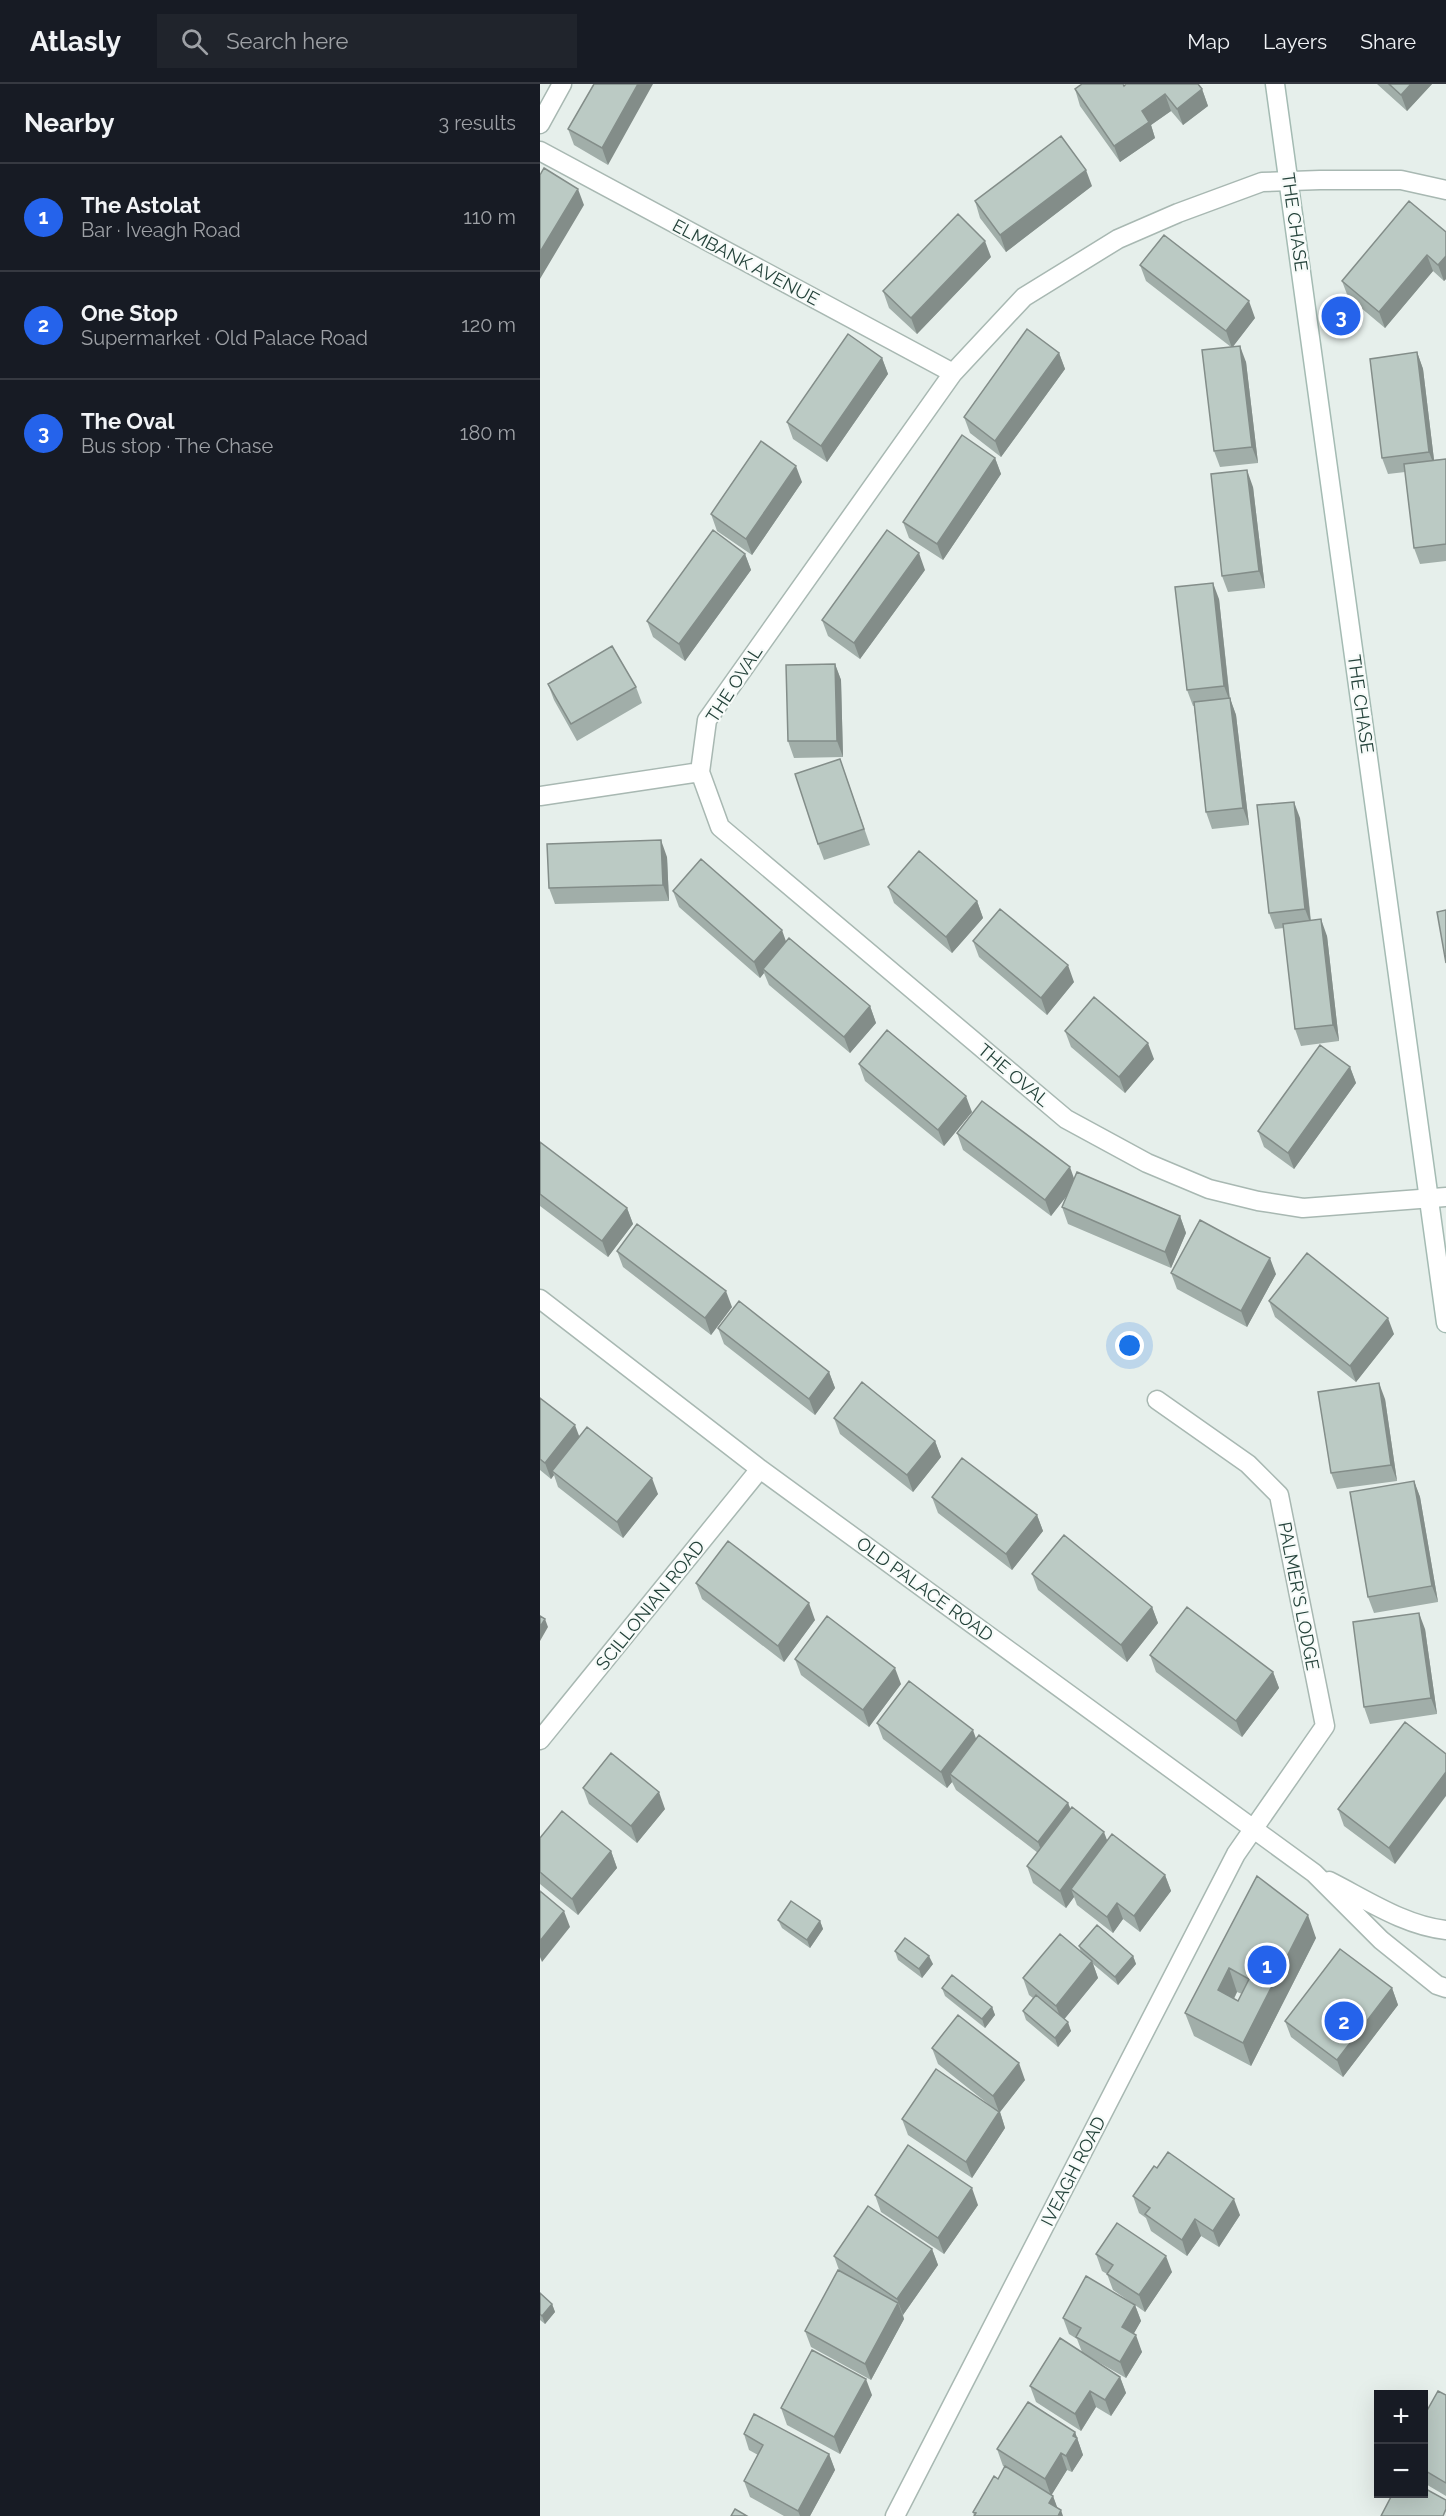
<!DOCTYPE html>
<meta charset="utf-8">
<style>
:root{--surface:#171b24;--page:#20242c;--text:#f1f3f6;--muted:#9ea1a6;--line:#363941;--accent:#2563eb}
body{margin:0;font-family:Raleway,sans-serif;background:var(--page);color:var(--text)}
.controls{position:absolute;right:18px;bottom:18px;display:grid;overflow:hidden;border-radius:0px;box-shadow:0 6px 24px #0002}
.controls button{width:54px;height:54px;display:grid;place-items:center;padding:0;border:0;border-bottom:2px solid var(--line);background:var(--surface);color:var(--text);font:30px sans-serif}
.you{position:absolute;left:590px;top:1262px;width:21px;height:21px;margin:-15px;border:4px solid #fff;border-radius:50%;background:#1a73e8;box-shadow:0 0 0 9px #1a73e833}
.badge{display:grid;place-items:center;width:39px;height:39px;border-radius:50%;background:var(--accent);color:#fff;font-size:20px;font-weight:700}
.pin{position:absolute;translate:-50% -50%;border:3px solid #fff;box-shadow:0 2px 6px #0006}
.list{margin:0;padding:0;list-style:none}
h2{display:flex;justify-content:space-between;align-items:center;height:78px;margin:0;padding:0 24px;font-size:26px}
h2 small{font-size:20px;font-weight:400;color:var(--muted)}
.list li{display:grid;grid-template-columns:39px 1fr auto;gap:18px;align-items:center;box-sizing:border-box;height:108px;padding:0 24px;border-top:2px solid var(--line)}
.list b{display:block;font-size:22px;white-space:nowrap}
.list p{margin:0;font-size:20px;white-space:nowrap;color:var(--muted)}
.list em{font-size:20px;font-style:normal;color:var(--muted)}
.icon{flex:none;width:33px;height:33px;fill:none;stroke:currentColor;stroke-width:2;stroke-linecap:round;stroke-linejoin:round}
.map{position:relative;flex:none;width:906px;height:2432px;overflow:hidden}
header{display:flex;align-items:center;gap:36px;box-sizing:border-box;height:84px;padding:0 30px;background:var(--surface);border-bottom:2px solid var(--line)}
header strong{font-size:28px}
nav{display:flex;gap:33px;margin-inline-start:auto;font-size:21px}
.search{width:420px;height:54px;background:var(--page);display:flex;align-items:center;gap:15px;box-sizing:border-box;padding:0 21px;border-radius:0px;color:var(--muted);font-size:22px}
main{display:flex}
aside{flex:1;background:var(--surface)}
.map>svg:first-child{display:block}
.lines{fill:none;stroke-linecap:round;stroke-linejoin:round}
.street-casing{stroke:#a8b8b2;stroke-width:21}
.secondary-casing{stroke:#a4bbb3;stroke-width:21}
.street{stroke:#fff;stroke-width:18}
.secondary{stroke:#fff;stroke-width:18}
.wall{fill:#a1aea9;fill-rule:evenodd}
.shaded-wall{fill:#838d89}
.building{fill:#bbcac4;stroke:#838d89;stroke-width:1.5;fill-rule:evenodd}
.labels{text-anchor:middle;dominant-baseline:central;stroke-width:4.5;stroke-linejoin:round;paint-order:stroke}
.street-label{font-size:18px;fill:#24423a;stroke:#f7fbf9}
</style>
<header>
<strong>Atlasly</strong>
<div class="search"><svg class="icon" aria-label="search" viewBox="0 0 24 24"><circle cx="10" cy="10" r="6"/><path d="M15 15l6 6"/></svg>Search here</div>
<nav><a>Map</a><a>Layers</a><a>Share</a></nav>
</header>
<main>
<aside>
<h2>Nearby<small>3 results</small></h2>
<ul class="list">
<li><span class="badge">1</span><div><b>The Astolat</b><p>Bar · Iveagh Road</p></div><em>110 m</em></li>
<li><span class="badge">2</span><div><b>One Stop</b><p>Supermarket · Old Palace Road</p></div><em>120 m</em></li>
<li><span class="badge">3</span><div><b>The Oval</b><p>Bus stop · The Chase</p></div><em>180 m</em></li>
</ul>
</aside>
<div class="map">
<svg width="906" height="2432" viewBox="0 0 906 2432">
<rect width="100%" height="100%" fill="#e6efeb"/>
<g class="lines">
<!-- street casing -->
<g class="street-casing">
<path id="street" d="M0,40L22,0
M0,67L413,289
M906,106L861,96H780L722,98L638,129L578,155L484,213L413,289L167,636L160,688L180,743L526,1035L607,1079L669,1105L718,1117L763,1124L906,1113
M0,712L160,688
M0,1215L220,1385L774,1789L841,1856L897,1901L906,1904
M0,1656L220,1385
M789,1797C825,1815 865,1842 906,1846
M355,2432L696,1770L785,1642L739,1411L708,1380L617,1316"/>
</g>
<!-- secondary casing -->
<g class="secondary-casing">
<path id="secondary" d="M735,0L906,1239"/>
</g>
<!-- street -->
<use href="#street" class="street"/>
<!-- secondary -->
<use href="#secondary" class="secondary"/>
</g>
<!-- wall -->
<path class="wall" d="M54,0L68,81L34,61L28,45Z
M837,0H892L867,27Z
M584,2L662,5L668,22L643,41L631,27L611,41L615,54L580,78L540,22L535,5Z
M552,102L466,168L440,134L435,117Z
M906,148V195L904,197L893,187L845,244L808,213L802,197Z
M451,173L377,250L349,224L343,207Z
M600,181L715,234L692,263L706,278L718,379L680,383L674,367L691,263L606,197Z
M877,268L883,285L894,376L906,375V477L880,480L874,464L865,388L848,390L842,374Z
M519,269L525,285L461,373L430,349L424,333Z
M342,274L348,290L287,378L253,355L247,338Z
M455,374L461,390L403,476L369,454L363,438Z
M262,398L212,471L177,447L171,430Z
M713,403L725,504L688,508L682,492Z
M205,470L211,486L145,577L113,553L107,537Z
M385,486L320,575L288,552L282,536Z
M679,515L690,615L696,631L709,741L672,745L666,728L654,622H653L647,606Z
M295,580L301,596L303,673L254,674L248,657Z
M8,600L96,603L102,619L37,657L14,616Z
M300,675L330,761L284,776L278,760Z
M760,734L771,837L787,852L799,957L761,962L755,945L744,844L735,845L729,829Z
M127,773L129,817L15,820L9,804Z
M348,803L437,817L443,834L412,869L354,819Z
M133,807L330,922L336,939L310,969L229,901L224,889L220,894L139,823Z
M433,857L534,898L507,931L439,873Z
M525,947L614,975L585,1009L531,963Z
M319,980L432,1028L404,1062L325,997Z
M810,983L816,999L754,1085L724,1063L718,1047Z
M417,1049L534,1095L640,1132L646,1149L631,1184L528,1140L522,1123L528,1110L511,1132L423,1066Z
M0,1058L87,1124L93,1140L68,1173L0,1122Z
M77,1167L192,1223L171,1251L83,1183Z
M631,1189L736,1190L707,1243L637,1205Z
M729,1217L854,1250L816,1298L735,1233Z
M178,1244L289,1288L295,1304L275,1331L184,1260Z
M0,1314L39,1353L118,1410L83,1454L18,1403L14,1391L11,1395L0,1386Z
M845,1315L857,1397L797,1405L791,1389Z
M294,1334L395,1357L401,1373L373,1408L300,1350Z
M874,1397L880,1413L898,1518L834,1529L828,1513Z
M392,1413L497,1431L503,1447L472,1486L398,1429Z
M492,1490L612,1523L618,1539L587,1578L498,1506Z
M156,1499L275,1536L244,1578L162,1515Z
M885,1545L897,1630L830,1640L824,1623Z
M610,1571L733,1588L739,1604L702,1653L616,1588Z
M255,1575L361,1600L329,1643L261,1591Z
M865,1638L855,1780L804,1742L798,1725Z
M337,1639L437,1655L528,1719L531,1726L567,1756L625,1791L631,1807L600,1848L583,1835L573,1849L537,1821L534,1813L526,1824L493,1799L487,1782L498,1769L416,1706L412,1698L407,1704L343,1655Z
M43,1704L125,1725L97,1759L49,1720Z
M0,1754L71,1767L77,1784L38,1831L0,1800Z
M717,1792L776,1854L711,1982L654,1952L645,1929ZM697,1908L702,1910L698,1917L694,1915Z
M238,1836L280,1837L283,1845L270,1864L242,1844Z
M539,1862L593,1872L596,1880L578,1901L553,1880L558,1894L524,1935L531,1947L518,1963L486,1936L483,1927L493,1914L489,1911L483,1894L541,1868Z
M355,1867L393,1880L382,1894L358,1876Z
M402,1904L452,1923L455,1931L445,1944L405,1912Z
M852,1904L858,1921L803,1993L751,1953L745,1937Z
M392,1964L485,1996L460,2028L465,2044L432,2094L368,2051L362,2035L452,2023L398,1980Z
M335,2111L438,2121L404,2170L341,2128Z
M593,2112L700,2131L679,2163L661,2152L647,2172L611,2147L606,2134L599,2129Z
M392,2165L398,2181L363,2231L364,2235L331,2296L271,2263L265,2247L299,2186L294,2172Z
M556,2170L632,2188L605,2228L595,2221L601,2237L593,2250L602,2268L586,2294L551,2274L580,2293L586,2309L571,2332L556,2323L541,2347L496,2318L490,2302L542,2268L537,2255L529,2250L523,2234L592,2219L573,2206L567,2190L562,2187Z
M0,2209L12,2220L15,2228L5,2240L0,2236Z
M332,2311L300,2370L247,2341L241,2324Z
M906,2311V2412L884,2399V2332Z
M535,2348L543,2371L532,2388L527,2386L511,2411L513,2412L517,2424L434,2432L433,2428L458,2395L465,2383L463,2382L457,2365Z
M204,2350L289,2370L295,2386L270,2432H244L210,2413L204,2397L218,2371L209,2366Z"/>
<!-- shaded-wall -->
<path class="shaded-wall" d="M98,0H113L68,81L62,64Z
M871,0H892L867,27L861,11Z
M662,5L668,22L643,41L637,25Z
M625,10L631,27L611,41L615,54L580,78L574,62L602,27Z
M546,86L552,102L466,168L460,151Z
M38,105L44,121L0,195V168Z
M445,157L451,173L377,250L371,234Z
M887,171L893,187L845,244L839,228Z
M906,172V195L904,197L898,181Z
M709,217L715,234L692,264L686,247Z
M700,262L706,278L718,379L712,363Z
M877,268L883,285L895,384L889,368Z
M519,269L525,285L461,373L455,357Z
M342,274L348,290L287,378L281,362Z
M455,374L461,390L403,476L397,460Z
M256,382L262,398L212,471L206,455Z
M707,386L713,403L725,504L719,487Z
M379,469L385,486L320,575L314,559Z
M205,470L211,486L145,577L139,560Z
M673,499L679,515L690,618L684,602Z
M295,580L301,596L303,673L297,657Z
M690,614L696,631L709,741L703,724Z
M754,718L760,734L771,841L765,825Z
M121,756L127,773L129,817L123,801Z
M437,817L443,834L412,869L406,853Z
M781,835L787,852L799,957L793,941Z
M242,846L248,863L223,885L224,889L220,894L214,878Z
M528,881L534,898L507,931L501,914Z
M330,922L336,939L310,969L304,953Z
M608,959L614,975L585,1009L579,993Z
M810,983L816,999L754,1085L748,1069Z
M426,1012L432,1028L404,1062L398,1046Z
M530,1083L536,1100L511,1132L505,1116Z
M87,1124L93,1140L68,1173L62,1157Z
M640,1132L646,1149L631,1184L625,1168Z
M730,1174L736,1190L707,1243L701,1227Z
M186,1207L192,1223L171,1251L165,1234Z
M848,1234L854,1250L816,1298L810,1282Z
M289,1288L295,1304L275,1331L269,1315Z
M839,1299L845,1315L857,1397L851,1381Z
M35,1341L41,1357L12,1387L14,1391L11,1395L5,1379Z
M395,1357L401,1373L373,1408L367,1391Z
M112,1394L118,1410L83,1454L77,1438Z
M874,1397L880,1413L898,1518L892,1502Z
M497,1431L503,1447L472,1486L466,1470Z
M269,1519L275,1536L244,1578L238,1562Z
M612,1523L618,1539L587,1578L581,1561Z
M879,1529L885,1545L897,1630L891,1614Z
M5,1535L8,1543L0,1557V1543Z
M355,1584L361,1600L329,1643L323,1626Z
M733,1588L739,1604L702,1653L696,1637Z
M433,1646L439,1663L410,1690L412,1698L407,1704L401,1688Z
M906,1688V1712L855,1780L849,1764Z
M119,1708L125,1725L97,1759L91,1742Z
M528,1719L534,1735L504,1774L498,1758Z
M564,1748L570,1764L531,1805L534,1813L526,1824L520,1807Z
M71,1767L77,1784L38,1831L32,1815Z
M625,1791L631,1807L600,1848L594,1832Z
M577,1819L583,1835L573,1849L567,1833Z
M24,1827L30,1843L2,1878L0,1873V1857Z
M768,1831L776,1854L711,1982L703,1959Z
M280,1837L283,1845L270,1864L267,1856Z
M389,1872L393,1880L382,1894L379,1885Z
M593,1872L596,1880L578,1901L575,1893Z
M552,1877L558,1894L522,1938L516,1922Z
M689,1884L697,1908L686,1930L678,1906Z
M852,1904L858,1921L803,1993L797,1976Z
M452,1923L455,1931L445,1944L442,1935Z
M528,1938L531,1947L518,1963L515,1954Z
M479,1979L485,1996L460,2028L465,2044L432,2094L426,2078L459,2028L453,2012Z
M432,2104L438,2121L404,2170L398,2154Z
M694,2115L700,2131L679,2163L673,2147Z
M655,2135L661,2152L647,2172L642,2156Z
M392,2165L398,2181L363,2231L357,2215Z
M626,2172L632,2188L605,2228L599,2211Z
M358,2219L364,2235L331,2296L325,2280Z
M12,2220L15,2228L5,2240L2,2232Z
M595,2221L601,2237L588,2260L582,2243Z
M596,2251L602,2268L586,2294L580,2278Z
M580,2293L586,2309L571,2332L565,2316Z
M326,2295L332,2311L300,2370L294,2353Z
M550,2307L556,2323L541,2347L535,2330Z
M535,2348L543,2371L532,2388L526,2372Z
M521,2369L527,2386L511,2412L505,2395Z
M289,2370L295,2386L270,2432H260L258,2427Z
M513,2412L519,2428L509,2419Z
M521,2426L523,2432H518Z"/>
<!-- building -->
<path class="building" d="M54,0H98L62,64L28,45Z
M542,0H583L584,2L586,0H658L662,5L637,25L625,10L602,27L609,38L574,62L535,5Z
M849,0H871L861,11Z
M521,52L546,86L460,151L435,117Z
M4,84L38,105L0,168V91Z
M869,117L906,148V172L898,181L887,171L839,228L802,197Z
M418,130L445,157L371,234L343,207Z
M624,151L709,217L686,247L600,181Z
M487,245L519,269L455,357L424,333Z
M308,250L342,274L281,362L247,338Z
M700,262L712,363L674,367L662,266Z
M877,268L889,368L842,374L830,275Z
M422,351L455,374L397,460L363,438Z
M221,357L256,382L206,455L171,430Z
M906,375V460L874,464L864,380Z
M707,386L719,487L682,492L671,390Z
M173,446L205,470L139,560L107,537Z
M347,446L379,469L314,559L282,536Z
M673,499L684,602L647,606L635,503Z
M72,562L96,603L31,640L8,600Z
M295,580L297,657H248L246,581Z
M690,614L703,724L666,728L654,618Z
M300,675L324,745L278,760L255,690Z
M754,718L765,825L729,829L717,721Z
M121,756L123,801L9,804L7,760Z
M379,767L437,817L406,853L348,803Z
M161,775L242,846L214,878L133,807Z
M460,825L528,881L501,914L433,857Z
M906,826V879L897,828Z
M781,835L793,941L755,945L743,840Z
M249,854L330,922L304,953L223,885Z
M554,913L608,959L579,993L525,947Z
M347,946L426,1012L398,1046L319,980Z
M780,961L810,983L748,1069L718,1047Z
M442,1017L530,1083L505,1116L417,1049Z
M0,1058L87,1124L62,1157L0,1110Z
M537,1088L640,1132L625,1168L522,1123Z
M660,1136L730,1174L701,1227L631,1189Z
M97,1140L186,1207L165,1234L77,1167Z
M767,1169L848,1234L810,1282L729,1217Z
M199,1217L289,1288L269,1315L178,1244Z
M322,1298L395,1357L367,1391L294,1334Z
M839,1299L851,1381L791,1389L778,1308Z
M0,1314L35,1341L5,1379L0,1375Z
M47,1343L112,1394L77,1438L12,1387Z
M422,1374L497,1431L466,1470L392,1413Z
M874,1397L892,1502L828,1513L810,1408Z
M524,1451L612,1523L581,1561L492,1490Z
M188,1457L269,1519L238,1562L156,1499Z
M647,1523L733,1588L696,1637L610,1571Z
M879,1529L891,1614L824,1623L813,1538Z
M0,1532L5,1535L0,1543Z
M287,1532L355,1584L323,1626L255,1575Z
M369,1597L433,1646L401,1688L337,1639Z
M865,1638L906,1670V1688L849,1764L798,1725Z
M439,1651L528,1719L498,1758L410,1690Z
M71,1669L119,1708L91,1742L43,1704Z
M532,1723L564,1748L520,1807L487,1782Z
M22,1727L71,1767L32,1815L0,1788V1754Z
M572,1750L625,1791L594,1832L577,1819L567,1833L531,1805Z
M717,1792L768,1831L703,1959L645,1929ZM689,1884L709,1895L698,1917L678,1906Z
M0,1807L24,1827L0,1857Z
M251,1817L280,1837L267,1856L238,1836Z
M557,1841L593,1872L575,1893L539,1862Z
M520,1850L552,1877L516,1922L483,1894Z
M365,1854L389,1872L379,1885L355,1867Z
M800,1865L852,1904L797,1976L745,1937Z
M412,1891L452,1923L442,1935L402,1904Z
M496,1911L528,1938L515,1954L483,1927Z
M418,1931L479,1979L453,2012L392,1964Z
M396,1985L459,2028L426,2078L362,2035Z
M368,2061L432,2104L398,2154L335,2111Z
M628,2068L694,2115L673,2147L655,2135L642,2156L605,2130L610,2124L593,2112L614,2082L617,2084Z
M328,2122L392,2165L357,2215L294,2172Z
M577,2139L626,2172L599,2211L567,2190L573,2181L556,2170Z
M298,2186L358,2219L325,2280L265,2247Z
M546,2192L595,2221L582,2243L596,2251L580,2278L536,2253L541,2244L523,2234Z
M0,2209L12,2220L2,2232L0,2230Z
M520,2254L580,2293L565,2316L550,2307L535,2330L490,2302Z
M272,2266L326,2295L294,2353L241,2324Z
M898,2307L906,2311V2399L884,2386V2332Z
M488,2318L535,2348L533,2352L537,2354L526,2372L521,2369L505,2395L457,2365Z
M214,2330L289,2370L258,2427L204,2397L223,2361L204,2350Z
M465,2382L513,2412L509,2419L521,2426L518,2432H434L436,2429L433,2428L454,2392L458,2395Z
M884,2404L906,2416V2425L903,2432H841L853,2409H884Z
M195,2425L207,2432H191Z"/>
<g class="labels">
<!-- street labels -->
<g class="street-label">
<text transform="translate(755 138) rotate(82)">THE CHASE</text>
<text transform="translate(206 178) rotate(28)">ELMBANK AVENUE</text>
<text transform="translate(194 600) rotate(-57)">THE OVAL</text>
<text transform="translate(821 620) rotate(82)">THE CHASE</text>
<text transform="translate(474 991) rotate(40)">THE OVAL</text>
<text transform="translate(385 1505) rotate(36)">OLD PALACE ROAD</text>
<text transform="translate(759 1512) rotate(79)">PALMER'S LODGE</text>
<text transform="translate(110 1521) rotate(-51)">SCILLONIAN ROAD</text>
<text transform="translate(533 2087) rotate(-63)">IVEAGH ROAD</text>
</g>
</g>
</svg>
<div class="controls">
<button>+</button>
<button>−</button>
</div>
<div class="you"></div>
<div class="pin badge" style="left:727px;top:1881px">1</div>
<div class="pin badge" style="left:804px;top:1937px">2</div>
<div class="pin badge" style="left:801px;top:232px">3</div>
</div>
</main>
